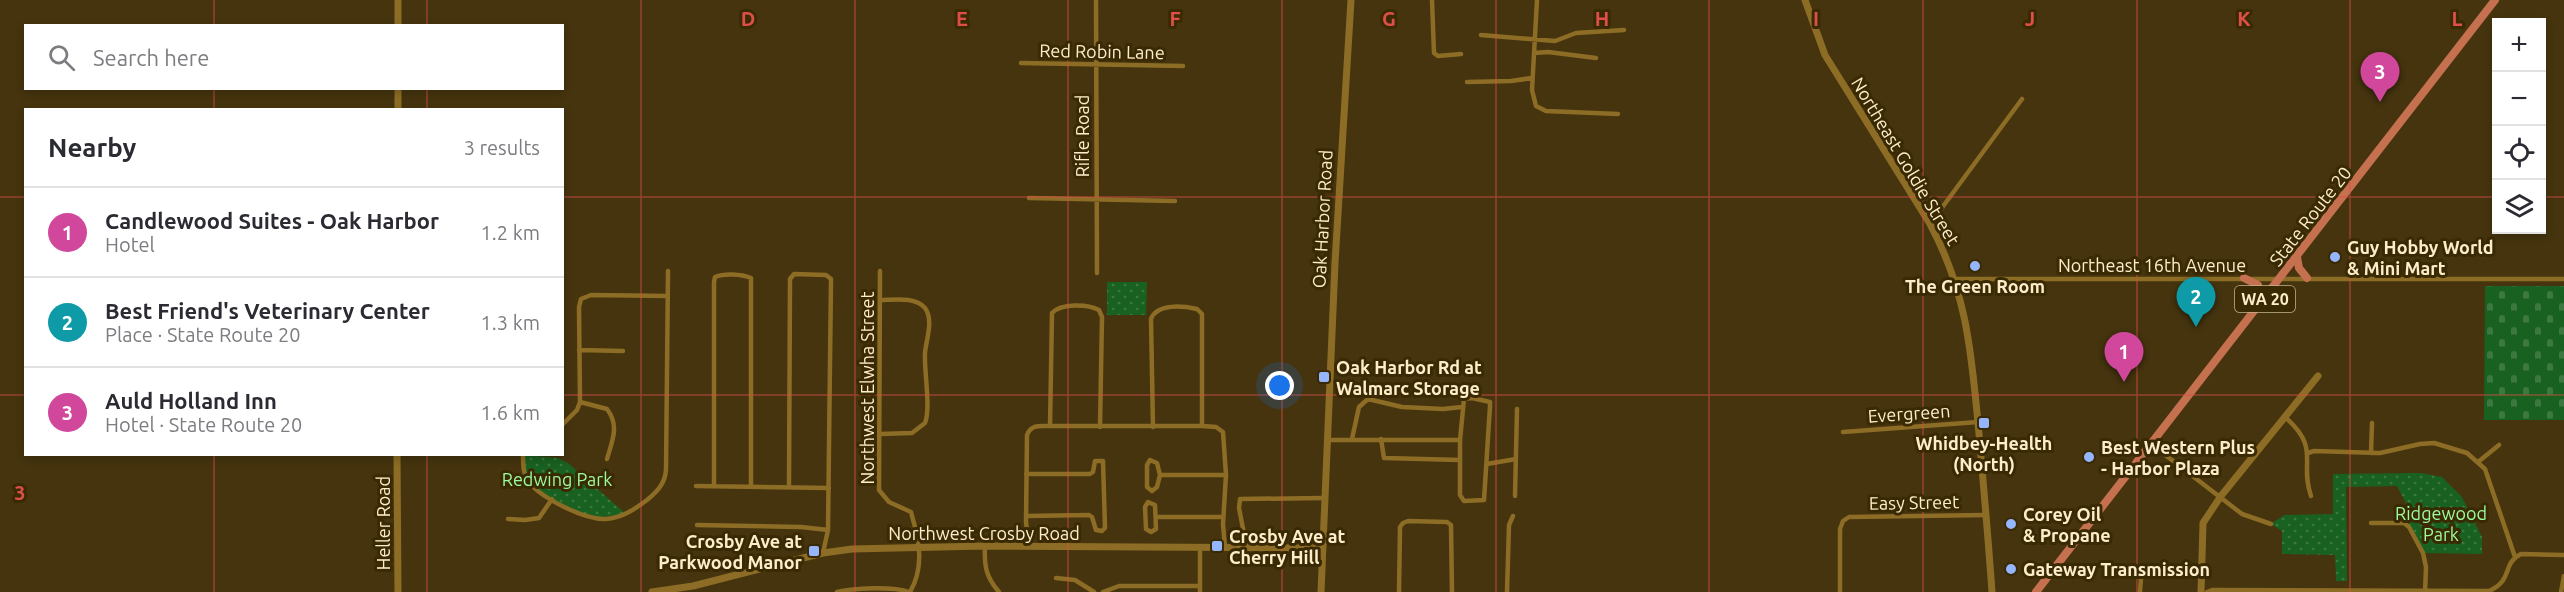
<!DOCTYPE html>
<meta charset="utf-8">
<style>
:root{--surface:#fff;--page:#f7f7f7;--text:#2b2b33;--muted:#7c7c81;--line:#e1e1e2;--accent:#1a73e8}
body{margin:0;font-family:Ubuntu,sans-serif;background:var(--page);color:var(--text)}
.controls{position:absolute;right:18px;top:18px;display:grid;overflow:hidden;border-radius:0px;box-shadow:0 3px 9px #0003}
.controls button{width:54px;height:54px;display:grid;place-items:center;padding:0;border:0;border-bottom:2px solid var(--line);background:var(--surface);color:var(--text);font:30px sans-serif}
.you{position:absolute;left:1280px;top:386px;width:21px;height:21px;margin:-15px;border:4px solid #fff;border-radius:50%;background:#1a73e8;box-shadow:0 0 0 9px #1a73e833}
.badge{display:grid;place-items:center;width:39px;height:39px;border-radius:50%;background:var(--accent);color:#fff;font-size:20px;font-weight:700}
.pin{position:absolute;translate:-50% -50px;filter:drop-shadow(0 2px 3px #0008)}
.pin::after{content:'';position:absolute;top:32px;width:21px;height:18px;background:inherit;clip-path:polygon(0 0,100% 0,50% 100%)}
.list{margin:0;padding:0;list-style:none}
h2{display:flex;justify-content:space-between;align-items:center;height:78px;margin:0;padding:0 24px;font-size:26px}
h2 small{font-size:20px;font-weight:400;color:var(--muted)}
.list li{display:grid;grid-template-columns:39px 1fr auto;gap:18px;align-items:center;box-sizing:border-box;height:90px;padding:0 24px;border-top:2px solid var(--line)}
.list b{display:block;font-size:22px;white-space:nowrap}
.list p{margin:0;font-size:20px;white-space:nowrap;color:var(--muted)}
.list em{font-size:20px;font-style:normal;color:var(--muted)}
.icon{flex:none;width:33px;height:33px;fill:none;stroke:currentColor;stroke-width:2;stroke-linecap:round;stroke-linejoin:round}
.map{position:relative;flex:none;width:2564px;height:592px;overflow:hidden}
.search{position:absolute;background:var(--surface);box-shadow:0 3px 9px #0003;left:24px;top:24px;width:540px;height:66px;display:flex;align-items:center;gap:15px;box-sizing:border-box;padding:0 21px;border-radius:0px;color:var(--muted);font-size:22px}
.panel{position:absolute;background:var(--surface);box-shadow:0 3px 9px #0003;left:24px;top:108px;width:540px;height:348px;border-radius:0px}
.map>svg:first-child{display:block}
.green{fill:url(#green-dots)}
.cemetery{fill:url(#cemetery-stones)}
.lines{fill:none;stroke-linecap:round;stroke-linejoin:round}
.street{stroke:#8d6d25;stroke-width:4.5}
.secondary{stroke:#8d6d25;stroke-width:7}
.primary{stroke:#c57150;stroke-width:8}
.grid{fill:none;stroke:#de4f49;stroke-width:1.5;stroke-opacity:0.55}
.poi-dot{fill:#95b6fd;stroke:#3a2a03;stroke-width:2}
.labels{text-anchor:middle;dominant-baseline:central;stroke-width:6;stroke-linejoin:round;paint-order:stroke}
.shield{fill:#3a2a03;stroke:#c3b28f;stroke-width:1.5}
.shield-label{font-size:16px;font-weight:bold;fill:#feedcb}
.street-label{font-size:18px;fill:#feedcb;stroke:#3a2a03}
.poi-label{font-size:18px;font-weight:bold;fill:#feedcb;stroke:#3a2a03;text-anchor:start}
.park-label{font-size:18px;fill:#9bfc9e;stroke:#3a2a03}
.grid-label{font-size:20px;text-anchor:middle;font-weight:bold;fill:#de4f49;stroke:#3a2a03;stroke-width:6;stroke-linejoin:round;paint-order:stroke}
</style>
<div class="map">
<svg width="2564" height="592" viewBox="0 0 2564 592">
<defs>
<pattern id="green-dots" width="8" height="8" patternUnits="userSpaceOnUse" patternTransform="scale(1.5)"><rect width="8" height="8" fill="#196120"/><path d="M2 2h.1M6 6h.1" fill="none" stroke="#3c783f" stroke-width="1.8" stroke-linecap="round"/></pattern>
<pattern id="cemetery-stones" width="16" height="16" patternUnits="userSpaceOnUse" patternTransform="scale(1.5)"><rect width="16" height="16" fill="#196120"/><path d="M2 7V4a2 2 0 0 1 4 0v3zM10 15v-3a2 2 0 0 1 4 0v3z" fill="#3c783f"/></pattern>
</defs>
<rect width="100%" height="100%" fill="#45340e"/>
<!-- green -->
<path class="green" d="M1107,282H1147L1146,315H1107Z
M523,455L558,458L568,463L626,514L593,518L552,499L531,485L525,476Z
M2421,473L2442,477L2462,497L2482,537V554L2423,553L2409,527L2406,503L2397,486L2346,487L2347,581H2336L2335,555L2282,554V531L2271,524L2284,515L2333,514V474Z"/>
<!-- cemetery -->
<path class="cemetery" d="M2485,286H2564V420H2484Z"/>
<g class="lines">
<!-- street -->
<path class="street" d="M1096,0L1097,273
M1432,0L1434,53L1438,56L1461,54
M1537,0L1532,90L1536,106L1546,111L1618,114
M1481,35L1555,41L1576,33L1624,30
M1534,53L1548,52L1596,58
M1021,63L1183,66
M1467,82L1511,81L1532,78
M1029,198L1175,201
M1930,224L2022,99
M880,271L879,490L889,502L911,512C919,540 925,566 910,592
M1955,279H2564
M579,350L623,351
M580,402L607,409C620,426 612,441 607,459
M2286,418C2321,449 2299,462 2311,496
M562,425L577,410L580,402L579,307L581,299L591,295L668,296
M1050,426L1052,313C1061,303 1088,304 1099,310L1102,317L1100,427
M1153,427L1151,319C1157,303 1183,306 1197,309L1202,314V426
M1843,432L1978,422
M880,434L912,433L925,423C931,408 924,372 925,353C926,340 934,320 925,308C915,296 893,300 880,300
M1352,439L1359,407L1368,399L1402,407L1443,409L1462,407
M1381,439L1384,458L1460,460
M1328,440H1460L1464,399L1472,398L1490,402V406L1484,500L1464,501L1460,495V440
M2151,444L2242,514L2271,524
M2308,453L2314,451L2380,453L2420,444L2434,443L2467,453L2485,469L2515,557
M2371,453L2372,423
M523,454C523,465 523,477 531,485C546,500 585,520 606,519C622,518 635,509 647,500C658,491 665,483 666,470L668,271
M1150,460L1157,463L1160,475L1157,487L1152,491L1147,487V465Z
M2478,462L2499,445
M1487,464L1516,459
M1160,475H1226
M789,485L790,279L794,274L826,275L831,279L828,530L823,553
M696,486L829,488
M714,486V282L715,277C725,273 741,274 751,278V485
M1515,496L1517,409
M1148,502L1155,505L1156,529L1151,532L1146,529L1145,507Z
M1026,516L1089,515L1092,517L1096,530L1102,531L1105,528L1103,461H1095L1093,472L1090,474H1026
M1157,517H1223
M508,519L525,520L539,518L552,499
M2371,523H2404L2409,527L2423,553L2426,567L2425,592
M697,525L801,527L828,530
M985,546C984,566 986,577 999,592
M1029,547L1026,522L1027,435C1031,424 1040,426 1050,426H1202L1216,427L1223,432L1226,475L1223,524L1225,548
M1247,549L1239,508L1240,499L1324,498
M1056,578L1075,580L1094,592
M837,592C854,588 893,586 909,592
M1103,592L1119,586H1200
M1200,592V548
M1399,592L1400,527L1403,523L1408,521L1447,522L1451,525L1452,592
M1507,592L1509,525L1513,516
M1840,592V529L1843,521L1849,517L1986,515
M2140,592L2141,578
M2207,592L2212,590L2489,591C2514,580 2501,564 2521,554L2564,555
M2561,592L2564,576"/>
<!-- secondary -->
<path class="secondary" d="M1805,0L1825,55L1930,224C1966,291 1971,349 1978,423C1983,479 1988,535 1992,592
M398,26V0
M398,110V88
M397,454L398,592
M652,592L693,586L823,553L852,549L985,546L1322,548
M1321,592L1335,263L1351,0
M2201,592L2203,523L2221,496L2318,376"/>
<!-- primary -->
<path class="primary" d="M2297,257L2299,268L2307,278
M2244,278L2258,285L2262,302
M2036,592L2495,0"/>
</g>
<!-- grid -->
<path class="grid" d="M214,0V26M427,0V26M641,0V592M855,0V592M1068,0V592M1282,0V592M1496,0V592M1709,0V592M1923,0V592M2137,0V592M2350,0V592M214,88V110M427,88V110M0,197H26M562,197H2496M2542,197H2564M0,395H26M562,395H2564M214,454V592M427,454V592"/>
<!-- markers -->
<g class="poi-dot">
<circle cx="2335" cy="257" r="6"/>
<circle cx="1975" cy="266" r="6"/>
<rect x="1318" y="371" width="12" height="12" rx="3"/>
<rect x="1978" y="417" width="12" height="12" rx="3"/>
<circle cx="2089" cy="457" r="6"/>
<circle cx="2011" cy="524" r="6"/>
<rect x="1211" y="540" width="12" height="12" rx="3"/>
<rect x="808" y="545" width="12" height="12" rx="3"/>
<circle cx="2011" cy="569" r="6"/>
</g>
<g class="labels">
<!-- shield labels -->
<rect class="shield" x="2235" y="286" width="60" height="26" rx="4.5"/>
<g class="shield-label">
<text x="2265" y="299">WA 20</text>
</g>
<!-- street labels -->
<g class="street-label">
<text transform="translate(1102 51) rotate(1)">Red Robin Lane</text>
<text transform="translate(1082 136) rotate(-90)">Rifle Road</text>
<text transform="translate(1906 161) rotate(59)">Northeast Goldie Street</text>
<text transform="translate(2310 216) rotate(-52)">State Route 20</text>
<text transform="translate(1322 219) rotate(-87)">Oak Harbor Road</text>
<text x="2152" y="265">Northeast 16th Avenue</text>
<text transform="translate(867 388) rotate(-90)">Northwest Elwha Street</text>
<text transform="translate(1909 413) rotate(-4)">Evergreen</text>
<text transform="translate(1914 502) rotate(-1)">Easy Street</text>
<text transform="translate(383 523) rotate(-90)">Heller Road</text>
<text x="984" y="533">Northwest Crosby Road</text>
</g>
<!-- poi labels -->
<g class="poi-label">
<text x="2347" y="247">Guy Hobby World<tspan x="2347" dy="21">&amp; Mini Mart</tspan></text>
<text x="1975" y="286" text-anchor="middle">The Green Room</text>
<text x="1336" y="367">Oak Harbor Rd at<tspan x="1336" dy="21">Walmarc Storage</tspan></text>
<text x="1984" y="443" text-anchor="middle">Whidbey-Health<tspan x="1984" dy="21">(North)</tspan></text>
<text x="2101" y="447">Best Western Plus<tspan x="2101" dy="21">- Harbor Plaza</tspan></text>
<text x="2023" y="514">Corey Oil<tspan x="2023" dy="21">&amp; Propane</tspan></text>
<text x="1229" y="536">Crosby Ave at<tspan x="1229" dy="21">Cherry Hill</tspan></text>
<text x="802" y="541" text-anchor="end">Crosby Ave at<tspan x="802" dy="21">Parkwood Manor</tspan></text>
<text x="2023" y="569">Gateway Transmission</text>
</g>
<!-- park labels -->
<g class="park-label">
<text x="557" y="479">Redwing Park</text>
<text x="2441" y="513">Ridgewood<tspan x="2441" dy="21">Park</tspan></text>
</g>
</g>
<g class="grid-label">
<text x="748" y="26">D</text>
<text x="962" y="26">E</text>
<text x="1175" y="26">F</text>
<text x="1389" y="26">G</text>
<text x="1602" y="26">H</text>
<text x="1816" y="26">I</text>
<text x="2030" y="26">J</text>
<text x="2244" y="26">K</text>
<text x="2457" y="26">L</text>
<text x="20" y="500">3</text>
</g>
</svg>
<div class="controls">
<button>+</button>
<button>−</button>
<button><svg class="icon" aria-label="locate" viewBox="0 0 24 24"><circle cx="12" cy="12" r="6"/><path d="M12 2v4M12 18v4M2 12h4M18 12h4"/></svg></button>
<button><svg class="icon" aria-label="layers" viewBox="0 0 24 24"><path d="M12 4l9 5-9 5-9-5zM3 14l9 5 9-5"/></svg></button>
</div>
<div class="you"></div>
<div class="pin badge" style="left:2124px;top:382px;background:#d1479c">1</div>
<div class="pin badge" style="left:2196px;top:327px;background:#0f9aa8">2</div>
<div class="pin badge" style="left:2380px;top:102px;background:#d1479c">3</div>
<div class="search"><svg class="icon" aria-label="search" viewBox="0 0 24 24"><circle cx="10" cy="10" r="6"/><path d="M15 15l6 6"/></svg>Search here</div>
<section class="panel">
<h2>Nearby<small>3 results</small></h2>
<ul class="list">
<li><span class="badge" style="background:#d1479c">1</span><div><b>Candlewood Suites - Oak Harbor</b><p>Hotel</p></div><em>1.2 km</em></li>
<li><span class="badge" style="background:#0f9aa8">2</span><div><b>Best Friend's Veterinary Center</b><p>Place · State Route 20</p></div><em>1.3 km</em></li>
<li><span class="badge" style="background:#d1479c">3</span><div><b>Auld Holland Inn</b><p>Hotel · State Route 20</p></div><em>1.6 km</em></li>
</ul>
</section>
</div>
